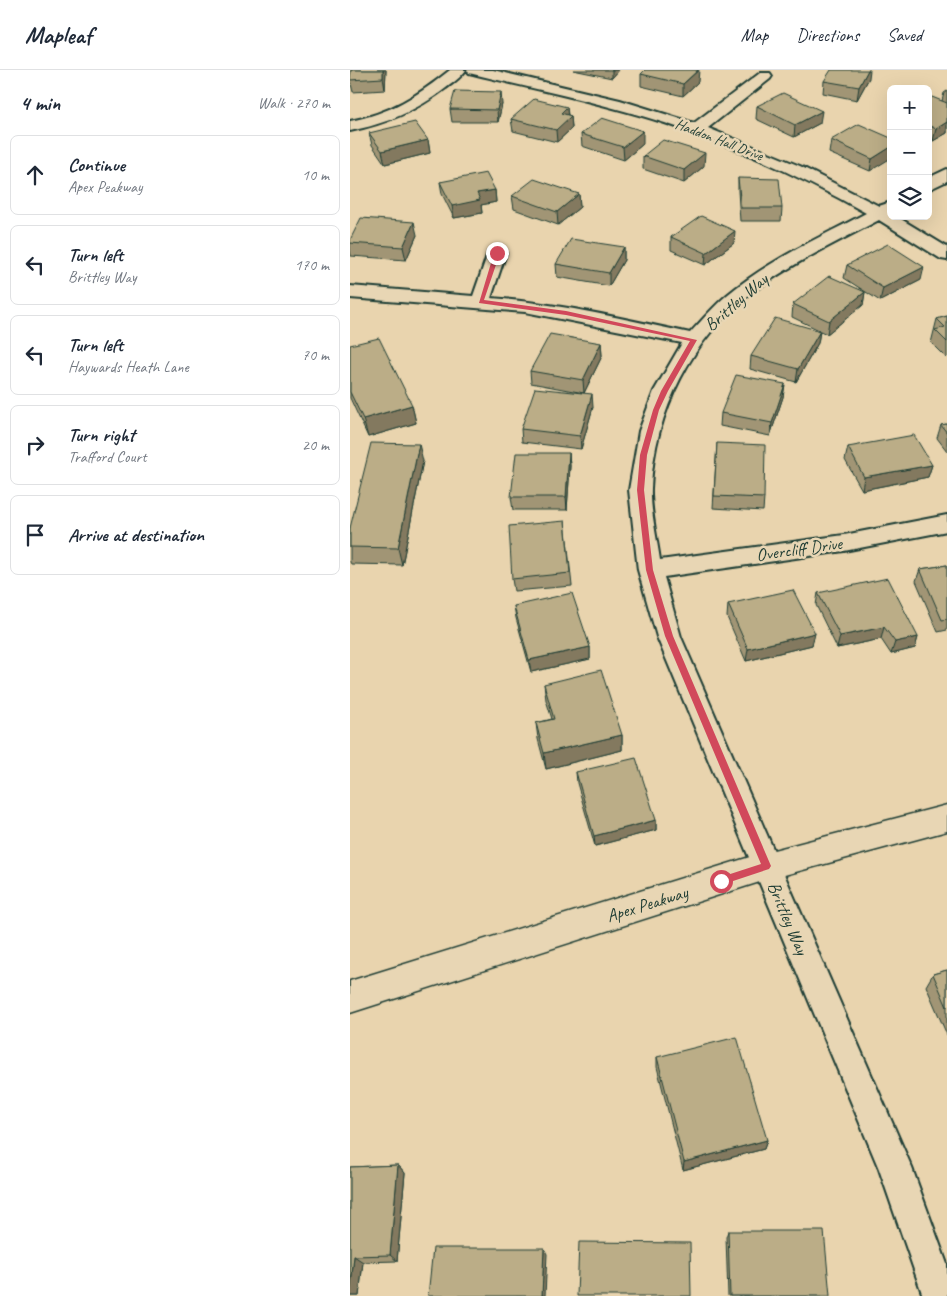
<!DOCTYPE html>
<meta charset="utf-8">
<style>
:root{--surface:#fff;--page:#f6f6f7;--text:#1f2937;--muted:#747a83;--line:#e0e1e3}
body{margin:0;font-family:Caveat,sans-serif;background:var(--page);color:var(--text)}
.controls{position:absolute;right:15px;top:15px;display:grid;overflow:hidden;border-radius:8px;box-shadow:0 5px 20px #0002}
.controls button{width:45px;height:45px;display:grid;place-items:center;padding:0;border:0;border-bottom:1px solid var(--line);background:var(--surface);color:var(--text);font:25px sans-serif}
.stop{position:absolute;width:15px;height:15px;margin:-11px;border:4px solid #d1495b;border-radius:50%;background:#fff}
.stop.end{background:#d1495b;border-color:#fff;box-shadow:0 1px 5px #0008}
.list{margin:0;padding:0;list-style:none}
h2{display:flex;justify-content:space-between;align-items:center;height:65px;margin:0;padding:0 20px;font-size:21px}
h2 small{font-size:16px;font-weight:400;color:var(--muted)}
.list li{display:grid;grid-template-columns:32px 1fr auto;gap:15px;align-items:center;box-sizing:border-box;height:80px;margin:0 10px 10px;padding:0 10px;border:1px solid var(--line);border-radius:8px}
.list b{display:block;font-size:19px;white-space:nowrap}
.list p{margin:0;font-size:16px;white-space:nowrap;color:var(--muted)}
.list em{font-size:16px;font-style:normal;color:var(--muted)}
.icon{flex:none;width:28px;height:28px;fill:none;stroke:currentColor;stroke-width:2;stroke-linecap:round;stroke-linejoin:round}
.map{position:relative;flex:none;width:597px;height:1226px;overflow:hidden}
header{display:flex;align-items:center;gap:30px;box-sizing:border-box;height:70px;padding:0 25px;background:var(--surface);border-bottom:1px solid var(--line)}
header strong{font-size:24px}
nav{display:flex;gap:28px;margin-inline-start:auto;font-size:18px}
main{display:flex}
aside{flex:1;background:var(--surface)}
.map>svg:first-child{display:block}
.lines{fill:none;stroke-linecap:round;stroke-linejoin:round}
.street-casing{stroke:#1f3d34;stroke-width:4}
.secondary-casing{stroke:#1f3d34;stroke-width:3}
.street{fill:#e8d6b4;fill-rule:evenodd}
.secondary{fill:#e8d6b4;fill-rule:evenodd}
.wall{fill:#a19574;stroke:#1f3d34}
.shaded-wall{fill:#83795e;stroke:#1f3d34}
.building{fill:#bbad87;stroke:#1f3d34}
.route{fill:#d1495b}
.labels{text-anchor:middle;dominant-baseline:central;stroke-width:5;stroke-linejoin:round;paint-order:stroke}
.far-street-label{font-size:15px;fill:#1f3d34;stroke:#e8d6b4}
.street-label{font-size:18px;fill:#1f3d34;stroke:#e8d6b4}
</style>
<header>
<strong>Mapleaf</strong>
<nav><a>Map</a><a>Directions</a><a>Saved</a></nav>
</header>
<main>
<aside>
<h2>4 min<small>Walk · 270 m</small></h2>
<ul class="list">
<li><svg class="icon" aria-label="ahead" viewBox="0 0 24 24"><path d="M12 20V5M6 11l6-6 6 6"/></svg><div><b>Continue</b><p>Apex Peakway</p></div><em>10 m</em></li>
<li><svg class="icon" aria-label="left" viewBox="0 0 24 24"><path d="M17 20v-9H6M10 6l-5 5 5 5"/></svg><div><b>Turn left</b><p>Brittley Way</p></div><em>170 m</em></li>
<li><svg class="icon" aria-label="left" viewBox="0 0 24 24"><path d="M17 20v-9H6M10 6l-5 5 5 5"/></svg><div><b>Turn left</b><p>Haywards Heath Lane</p></div><em>70 m</em></li>
<li><svg class="icon" aria-label="right" viewBox="0 0 24 24"><path d="M7 20v-9h11M14 6l5 5-5 5"/></svg><div><b>Turn right</b><p>Trafford Court</p></div><em>20 m</em></li>
<li><svg class="icon" aria-label="arrive" viewBox="0 0 24 24"><path d="M6 21V4h12l-3 4 3 4H6"/></svg><div><b>Arrive at destination</b></div></li>
</ul>
</aside>
<div class="map">
<svg width="597" height="1226" viewBox="0 0 597 1226">
<rect width="100%" height="100%" fill="#e9d4ae"/>
<filter id="ink" filterUnits="userSpaceOnUse"><feTurbulence type="fractalNoise" baseFrequency=".02" numOctaves="2"/><feDisplacementMap in="SourceGraphic" scale="10" xChannelSelector="R" yChannelSelector="G"/><feConvolveMatrix kernelMatrix="1 2 1 2 8 2 1 2 1" color-interpolation-filters="sRGB"/></filter>
<g filter="url(#ink)">
<g class="lines">
<!-- street casing -->
<g class="street-casing">
<path id="street" d="M100,0H116C111,7 103,13 96,18C66,41 36,54 0,61V51C39,44 69,25 100,0Z
M117,0H143L270,30L344,53L410,3H420L422,6L420,9L358,58L450,96L529,136L541,132V146H546L597,177V190L591,189L529,150C486,173 442,193 403,222C342,267 304,343 301,418C300,440 307,468 310,490L494,465L597,445V461L494,481L314,507L331,567L562,1098L597,1194V1226H573L529,1099L307,567L288,500L279,420L289,361L304,321L332,273L175,242L0,228V216L123,226L138,183L141,179L147,178L153,179L156,183L141,228C208,233 274,249 340,263C352,250 364,236 377,225C419,190 469,168 516,143C452,107 385,76 315,53C250,32 184,19 119,3Z
M597,99V111L578,120V108Z"/>
</g>
<!-- secondary casing -->
<g class="secondary-casing">
<path id="secondary" d="M597,735V761L416,810L0,943V911L416,782Z"/>
</g>
<!-- street -->
<use href="#street" class="street"/>
<!-- secondary -->
<use href="#secondary" class="secondary"/>
</g>
<!-- wall -->
<path class="wall" d="M1,0H36L35,20L3,22L0,10Z
M223,0H269L262,8Z
M291,4L348,12L333,26L291,16Z
M519,8L507,30L473,23L474,11Z
M597,21V63L583,71L578,69V29L592,31L594,23Z
M152,34L148,52H102L100,39Z
M407,36L470,53L444,67L406,49Z
M217,37L218,45L221,46L222,58L207,72L163,61L161,49Z
M19,63L78,70L80,83L35,94L22,75Z
M231,64L293,74L274,90L232,76Z
M541,68L520,101L479,83L481,70Z
M293,86L354,96L334,113L293,99Z
M388,108L432,138L431,151H390L388,121Z
M90,112L145,120L146,132L131,135L132,143L104,148L92,124Z
M229,124L230,137L208,155L164,139L162,126Z
M67,165L56,190L1,186L0,180V170Z
M321,167L384,173L355,195L321,180Z
M274,177V190L259,216L207,207L206,194Z
M497,195L571,210L530,231L494,208Z
M515,222L513,235L477,264L470,261L468,273L446,312L400,299L401,286L469,260L442,247L443,234Z
M597,246V287L596,288L581,273L587,249Z
M251,273L252,286L234,323L181,313L180,301Z
M0,275L62,335L66,353L18,367L0,328Z
M435,314L433,327L420,366L370,356L371,343Z
M243,337L231,379L172,372L171,359Z
M597,354V381L587,368L591,355Z
M367,373L414,428L413,441L363,438Z
M498,377L582,395L578,407L512,420L495,390Z
M219,383L220,396L217,440H163L161,427Z
M73,391L52,495L1,494L0,492V458Z
M215,451L222,516L164,521L162,509Z
M597,495V560L588,562L566,511L570,499Z
M468,523L568,567L565,578L541,584L531,569L487,578L466,535Z
M378,534L465,563L462,575L396,591L377,547Z
M164,536L240,577V589L181,602L166,548Z
M194,614L272,665V680L196,699L188,669L186,653L202,649L196,630Z
M226,702L306,750V760L245,776L227,713Z
M597,900V965L576,916L583,904Z
M307,987L417,1070L414,1079L333,1100L307,997Z
M48,1095L55,1103L47,1191L13,1192L9,1226H0V1097Z
M378,1161L480,1226H378L376,1167Z"/>
<!-- shaded-wall -->
<path class="shaded-wall" d="M33,0H36L35,20L33,8Z
M262,0H269L262,8Z
M349,0L348,12L333,26V14Z
M518,0H520L519,8L507,30L509,17Z
M151,22L152,34L148,52L147,40Z
M217,37L218,49L221,46L222,58L207,72L206,60L211,43Z
M472,41L470,53L444,67L445,55Z
M597,52V63L583,71L586,59Z
M293,61V74L274,90L273,77Z
M78,70L80,83L35,94L32,81Z
M541,77V88L520,101L522,89Z
M355,83L354,96L334,113V100Z
M145,120L146,132L131,135L132,143L104,148L102,136L127,123Z
M229,124L230,137L208,155L207,142Z
M64,152L67,165L56,190L53,177Z
M385,161L384,173L355,195L356,183Z
M274,177V190L259,216V203Z
M574,197L571,210L530,231L533,218Z
M515,222L513,235L477,264L479,251Z
M470,261L468,273L446,312L448,299Z
M251,273L252,286L234,323L233,310Z
M435,314L433,327L420,366L422,353Z
M242,324L243,337L231,379L230,366Z
M62,335L66,353L18,367L13,349Z
M69,374L73,391L52,495L48,478Z
M219,383L220,396L217,440L216,427Z
M582,395L578,407L512,420L514,407Z
M534,557L531,569L487,578L490,566Z
M465,563L462,575L396,591L398,579Z
M568,567L565,578L541,584L545,572Z
M240,577V589L181,602L179,590Z
M272,665V680L196,699L194,683Z
M306,750V760L245,776L244,766Z
M417,1070L414,1079L333,1100L334,1092Z
M48,1095L55,1103L47,1191L40,1185Z
M194,1178L197,1184L195,1226H192Z
M4,1186L13,1192L9,1226H0Z"/>
<!-- building -->
<path class="building" d="M1,0H33V8L0,10Z
M295,0H348L333,14L291,4Z
M481,0H518L509,17L474,11Z
M105,21L151,22L147,40L100,39Z
M433,23L472,41L445,55L407,36Z
M582,27L597,33V52L586,59L578,55V29Z
M184,29L217,37L211,43L221,46L206,60L161,49Z
M252,48L293,61L273,77L231,64Z
M65,52L78,70L32,81L19,63Z
M509,54L541,68V77L522,89L481,70Z
M313,70L355,83L334,100L293,86Z
M136,103L145,120L127,123L130,130L102,136L90,112Z
M388,108L429,109L432,138H391Z
M184,109L229,124L207,142L162,126Z
M351,146L385,161L356,183L321,167Z
M11,148L64,152L53,177L0,173V170Z
M221,169L274,177L259,203L206,194Z
M538,174L574,197L533,218L497,195Z
M479,206L515,222L479,251L443,234Z
M597,246V272L585,260L595,257L587,249Z
M425,248L470,261L448,299L401,286Z
M200,264L251,273L233,310L180,301Z
M29,268L62,335L13,349L0,322V275Z
M386,305L435,314L422,353L371,343Z
M185,318L242,324L230,366L171,359Z
M597,354V363L591,355Z
M564,365L582,395L514,407L498,377Z
M21,373L69,374L48,478L0,477V458Z
M367,373L415,375L414,428L364,426Z
M166,383H219L216,427H161Z
M215,451L220,503L162,509L159,456Z
M597,495V549L592,550L570,499Z
M538,508L568,567L545,572L534,557L490,566L468,523Z
M443,520L465,563L398,579L378,534Z
M222,523L240,577L179,590L164,536Z
M251,600L272,665L194,683L186,653L204,649L194,614Z
M286,688L306,750L244,766L226,702Z
M597,900V937L583,904Z
M387,967L417,1070L334,1092L307,987Z
M48,1095L40,1185L4,1186L0,1223V1097Z
M378,1161H474L480,1226H380Z
M229,1172L340,1173L341,1226H227Z
M83,1178H194L192,1226H78Z"/>
</g>
<!-- route -->
<path class="route" d="M147,182L150,183L134,230L216,241L347,270L318,321L309,340L297,385L294,420L303,500L323,566L421,796L419,799L371,815L366,811L368,808L411,794L315,566L296,500L287,420L290,385L303,340L311,321L340,271L216,245L129,233L144,183Z"/>
<g class="labels">
<!-- far-street labels -->
<g class="far-street-label">
<text transform="translate(369 70) rotate(21)">Haddon Hall Drive</text>
</g>
<!-- street labels -->
<g class="street-label">
<text transform="translate(386 232) rotate(-41)">Brittley Way</text>
<text transform="translate(449 479) rotate(-8)">Overcliff Drive</text>
<text transform="translate(297 834) rotate(-17)">Apex Peakway</text>
<text transform="translate(438 848) rotate(67)">Brittley Way</text>
</g>
</g>
</svg>
<div class="controls">
<button>+</button>
<button>−</button>
<button><svg class="icon" aria-label="layers" viewBox="0 0 24 24"><path d="M12 4l9 5-9 5-9-5zM3 14l9 5 9-5"/></svg></button>
</div>
<div class="stop" style="left:371px;top:811px"></div>
<div class="stop end" style="left:147px;top:183px"></div>
</div>
</main>
